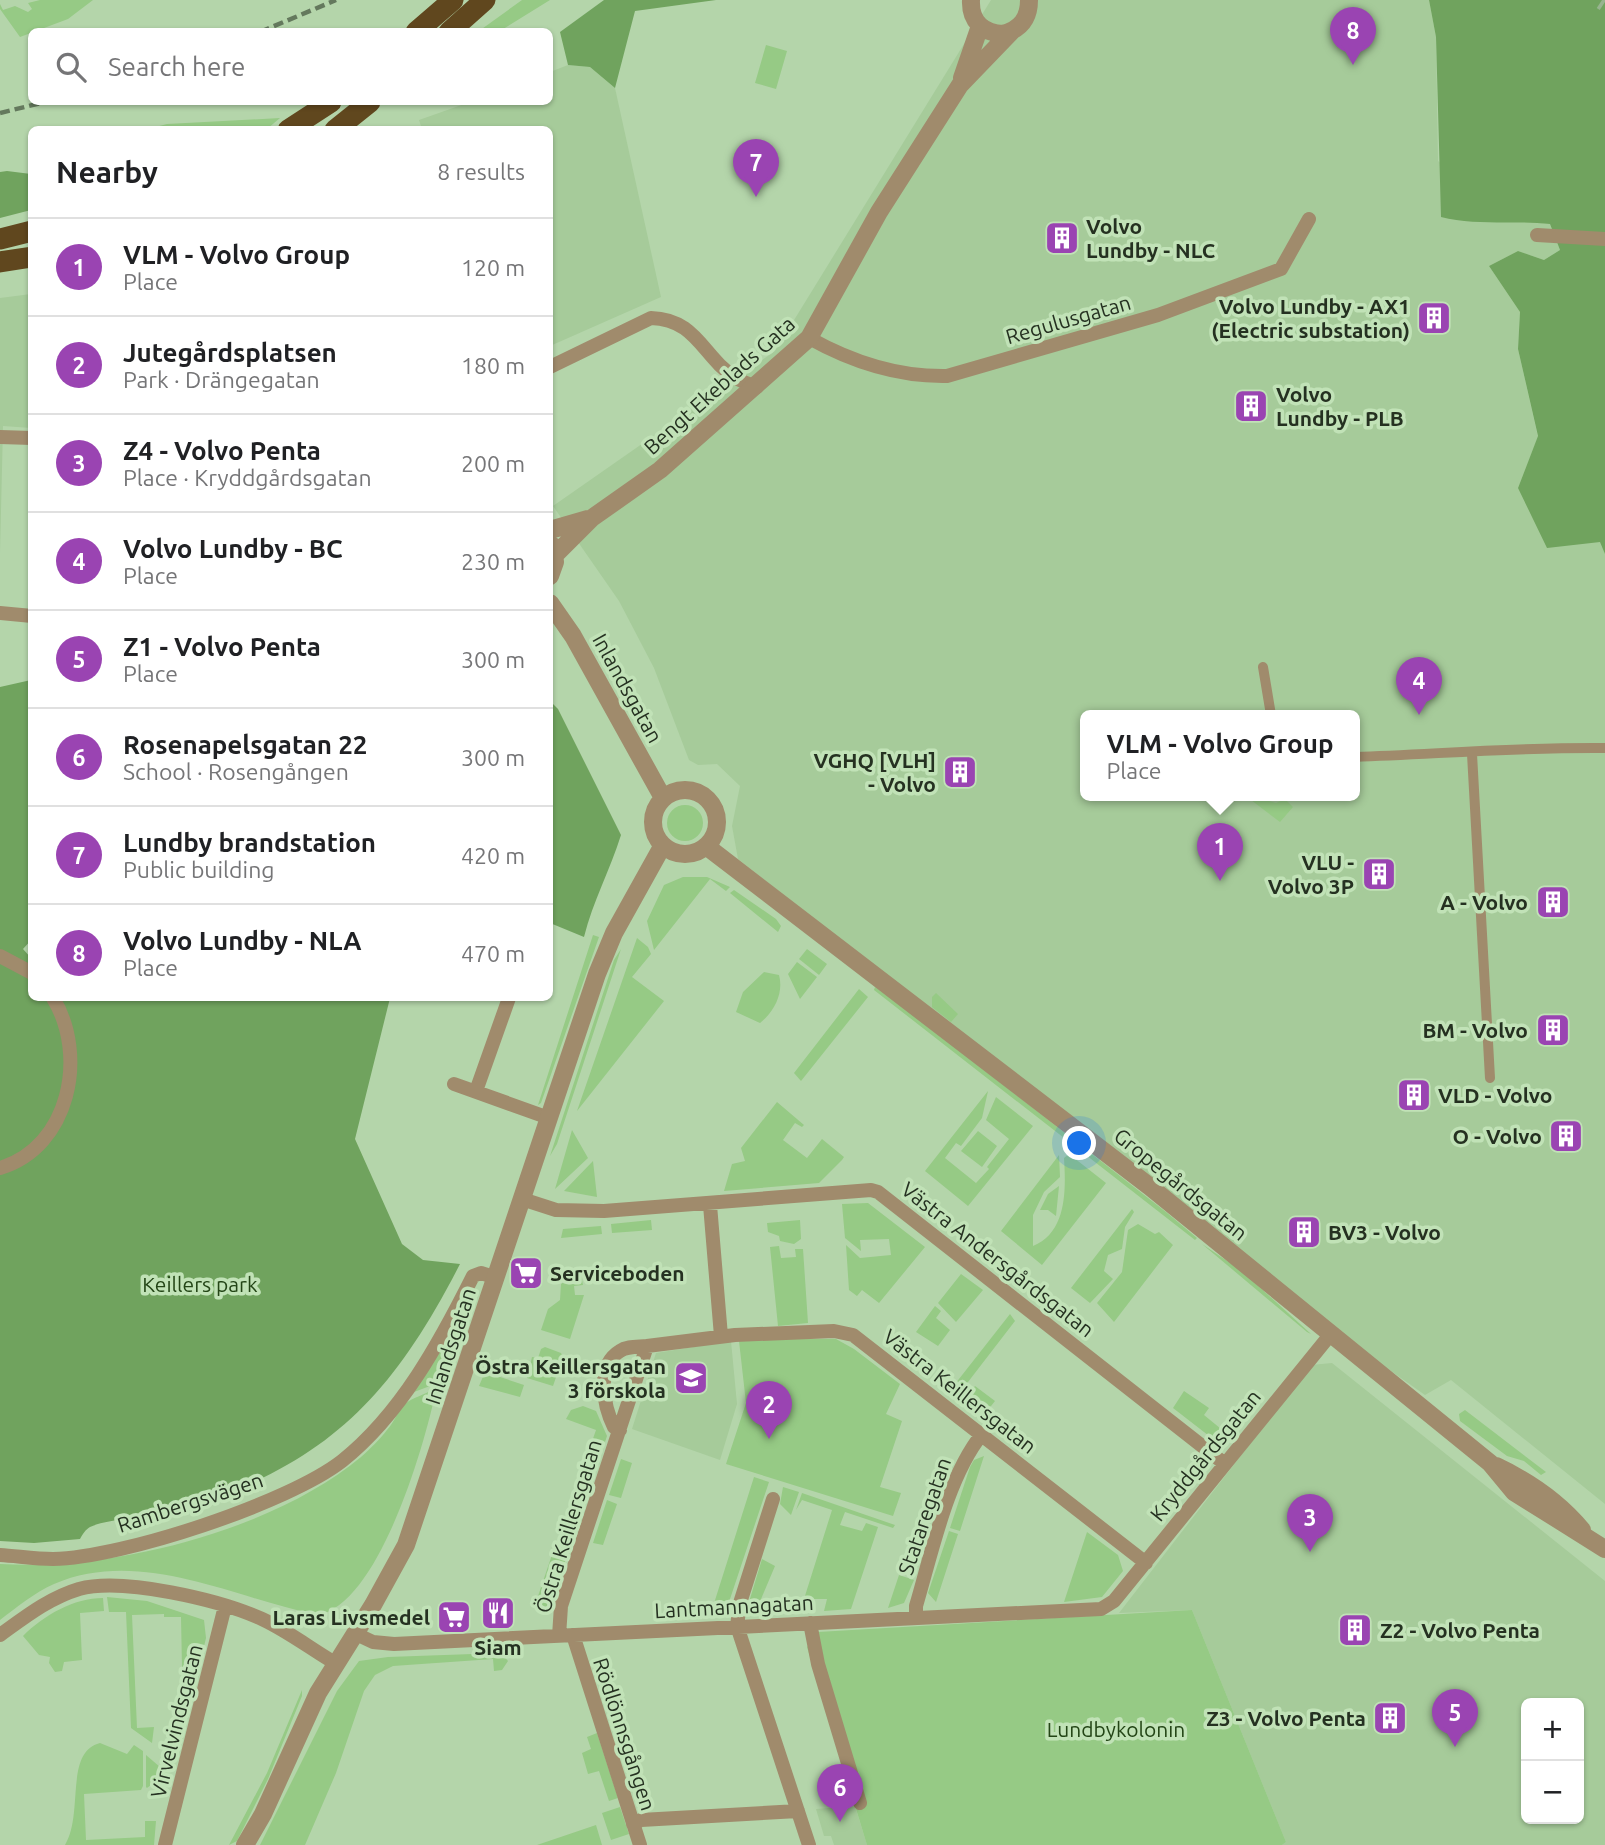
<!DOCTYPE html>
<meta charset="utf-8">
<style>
:root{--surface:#fff;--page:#f2f2f2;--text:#202124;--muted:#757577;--line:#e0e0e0;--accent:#9a44b2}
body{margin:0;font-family:Ubuntu,sans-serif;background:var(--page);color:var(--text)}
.controls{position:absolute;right:21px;bottom:21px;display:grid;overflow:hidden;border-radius:10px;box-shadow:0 2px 5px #0004}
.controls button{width:63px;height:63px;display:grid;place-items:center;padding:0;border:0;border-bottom:2px solid var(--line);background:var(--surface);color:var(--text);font:35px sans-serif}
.you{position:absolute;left:1080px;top:1144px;width:24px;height:24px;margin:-18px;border:5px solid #fff;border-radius:50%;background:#1a73e8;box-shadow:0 0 0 10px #1a73e833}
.badge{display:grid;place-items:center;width:46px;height:46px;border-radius:50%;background:var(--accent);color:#fff;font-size:23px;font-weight:700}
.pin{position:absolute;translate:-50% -58px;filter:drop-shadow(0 2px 4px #0008)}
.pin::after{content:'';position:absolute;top:37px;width:24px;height:21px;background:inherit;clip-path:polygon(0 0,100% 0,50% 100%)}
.popup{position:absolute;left:1080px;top:710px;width:280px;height:91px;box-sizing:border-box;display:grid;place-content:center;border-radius:10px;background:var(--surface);filter:drop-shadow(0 2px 5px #0005);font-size:23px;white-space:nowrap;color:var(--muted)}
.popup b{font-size:26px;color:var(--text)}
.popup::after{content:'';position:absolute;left:50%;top:100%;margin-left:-14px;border:14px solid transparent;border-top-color:var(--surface)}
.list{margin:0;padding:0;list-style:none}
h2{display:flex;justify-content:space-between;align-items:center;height:91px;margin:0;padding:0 28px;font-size:30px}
h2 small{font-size:23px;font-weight:400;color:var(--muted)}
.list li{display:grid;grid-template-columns:46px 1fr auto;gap:21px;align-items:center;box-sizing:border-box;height:98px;padding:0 28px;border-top:2px solid var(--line)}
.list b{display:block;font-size:26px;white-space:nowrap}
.list p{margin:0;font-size:23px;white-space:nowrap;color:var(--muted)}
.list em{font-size:23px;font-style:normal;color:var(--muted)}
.icon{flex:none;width:38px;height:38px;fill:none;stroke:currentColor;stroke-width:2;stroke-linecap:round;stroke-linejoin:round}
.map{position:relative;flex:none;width:1605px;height:1845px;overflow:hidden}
.search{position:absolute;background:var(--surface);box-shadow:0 2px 5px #0004;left:28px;top:28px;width:525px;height:77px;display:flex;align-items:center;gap:18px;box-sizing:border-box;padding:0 24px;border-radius:10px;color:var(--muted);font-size:26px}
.panel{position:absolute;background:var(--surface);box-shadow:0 2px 5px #0004;left:28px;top:126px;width:525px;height:875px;border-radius:10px}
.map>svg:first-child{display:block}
.built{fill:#a6cb9a;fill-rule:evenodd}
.green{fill:#96ca85}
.forest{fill:#70a35e}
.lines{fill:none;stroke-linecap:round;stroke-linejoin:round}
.trunk-tunnel{stroke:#97b48f;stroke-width:19;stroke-dasharray:19 10;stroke-linecap:butt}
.pedestrian{stroke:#a08b6c;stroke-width:10}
.minor{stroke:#a08b6c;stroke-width:14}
.tertiary{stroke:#a08b6c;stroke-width:18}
.motorway{stroke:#60471e;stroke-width:21}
.rail{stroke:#64795d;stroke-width:4.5;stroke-dasharray:10 5;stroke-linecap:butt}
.labels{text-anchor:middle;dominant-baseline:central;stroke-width:7;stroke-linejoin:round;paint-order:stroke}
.poi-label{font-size:21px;font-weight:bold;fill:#253121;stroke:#c1e2b7;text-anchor:end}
.street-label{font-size:21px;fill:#253121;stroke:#c1e2b7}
.park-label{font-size:21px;fill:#234516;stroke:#c1e2b7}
</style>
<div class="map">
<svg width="1605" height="1845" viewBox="0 0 1605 1845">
<rect width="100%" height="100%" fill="#b4d5aa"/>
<!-- built -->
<path class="built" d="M991,0H1429L1436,37L1438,161L1514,220L1550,224L1560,250L1544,260L1518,251L1489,266L1520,312L1518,349L1538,437L1518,488L1601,542L1605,554V1504L1451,1380L1425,1395L1323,1323L738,859L732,826L740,786L717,764L698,765L689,760L654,668L619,601L553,506L775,351ZM1085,715H1355V795H1085Z
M568,65L590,67L615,88L661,297L550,346V130L422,129L419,120L470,102H550V72Z
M31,294V428L3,426L0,553V298Z
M731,1341L737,1404L720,1460L632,1429L656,1353Z
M1332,1363L1605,1581V1845H1282L1286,1842L1192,1610L1119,1613L1311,1365ZM1526,1703H1579V1819H1526Z
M855,1806L867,1845H834L831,1836H824L816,1809Z"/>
<!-- green -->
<path class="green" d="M40,0H93L68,19L20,37L0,9V4L3,10L15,6L28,12L32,9L28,3Z
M522,0H550L500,31H479Z
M766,45L787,51L776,89L755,83Z
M280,118L267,129H148L167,124Z
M1260,795H1267L1269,801L1276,803L1285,799L1293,807L1280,822L1251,800Z
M667 823a18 18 0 1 1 36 0a18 18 0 1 1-36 0Z
M683,877H707L730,887L726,891L710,879L654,950L647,921L664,885Z
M734,890L776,919L781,926L778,932L730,893Z
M593,935L599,937L541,1103L538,1105Z
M637,938L648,947L651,954L632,977L664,1001L577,1111Z
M621,949L557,1144L550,1156L614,960Z
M807,949L827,964L819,975L799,959Z
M797,962L817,977L800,999L788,974Z
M764,972L779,975C784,993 774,1012 760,1023L736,1012L743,992Z
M875,987L895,1000L1166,1212L1197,1238L1195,1240L874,990Z
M859,989L868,997L801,1081L794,1073Z
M936,993L958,1014L951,1022L932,1007V997Z
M988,1091L982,1118L961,1146L956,1143L945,1158L976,1183L989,1169L987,1167L1009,1139L986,1120L996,1097L1033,1126L968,1206L925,1171Z
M777,1102L804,1125L802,1127L795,1123L783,1140L807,1158L822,1139L844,1157L842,1160L819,1183L724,1191L732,1164L745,1161L741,1148Z
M572,1130L588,1158L555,1189Z
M978,1131L997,1146L982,1167L961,1151Z
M1069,1154L1106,1183L1042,1265L1001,1231L1059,1155L1060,1177L1044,1192L1033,1215V1246C1067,1232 1066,1190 1064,1158Z
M593,1161L597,1197L564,1191Z
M1059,1186L1056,1216L1048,1210H1040L1048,1194Z
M868,1203L925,1247L879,1303L862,1290L857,1296L849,1290L846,1245L860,1258L891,1255L889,1239L860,1240L861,1251L845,1238L842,1204Z
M1132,1209L1134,1212L1125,1227L1122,1249L1108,1255L1104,1271L1113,1279L1090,1303L1071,1288Z
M651,1220L652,1230L612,1233L611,1224Z
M800,1220L801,1239L794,1244L780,1241L779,1236L768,1232L767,1223Z
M1138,1224L1155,1234L1159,1232L1173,1245L1114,1322L1097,1303L1122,1272L1128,1230Z
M601,1226L602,1234L561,1238L563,1229Z
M1202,1244L1242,1271L1311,1334L1307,1332Z
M779,1246L781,1258L796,1257L795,1249H803L808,1323L778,1326L770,1247Z
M961,1274L983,1290L956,1322L938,1303Z
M581,1275L583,1285L574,1286L575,1295H584L570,1339L541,1330L548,1309L560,1300L561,1284L571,1277Z
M475,1287L454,1347L438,1383L414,1392Z
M935,1306L941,1311L936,1318L950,1330L938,1346L916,1332Z
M1010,1314L1015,1321L958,1395L953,1397L948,1393Z
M764,1339H836L854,1349L900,1384L886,1414L902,1421L880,1487L901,1493L893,1516L726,1464L746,1403L739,1341Z
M545,1347L561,1353L563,1357L553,1386L527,1378L532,1357L538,1358L541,1349Z
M485,1372L524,1385L520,1397L479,1386Z
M975,1386L995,1401L980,1420L961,1405Z
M433,1389L436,1390C425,1444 379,1604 318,1615C233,1598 141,1547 54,1584C34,1593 17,1607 0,1620V1564C113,1571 272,1531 361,1457C370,1449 380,1439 387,1430C394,1423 398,1410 405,1404C413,1397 425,1395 433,1389Z
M1184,1391L1209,1408L1204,1415L1226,1433L1244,1412L1247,1418L1230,1439H1213L1173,1408Z
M583,1406L596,1411L607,1436L571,1544L558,1540L596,1430L566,1419L571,1410Z
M1465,1410L1546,1472L1541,1475L1524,1461L1507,1456L1460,1421L1459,1414Z
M984,1456L960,1531L950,1528L970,1467L974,1460Z
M621,1459L632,1463L621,1498L609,1495Z
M754,1477L769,1482L727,1608L723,1613L710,1616Z
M783,1487L799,1492L791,1515L780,1504Z
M802,1493L895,1525L893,1528L845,1512L840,1525L862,1531L866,1523L878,1527L851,1609L824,1611L827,1599H804L832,1510L802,1500L796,1510Z
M607,1500L617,1504L603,1545L593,1543Z
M949,1531L958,1534L936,1602L928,1593Z
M1087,1532L1118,1555L1123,1571L1102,1597L1064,1602Z
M556,1543L570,1547L547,1612L534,1608Z
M762,1559L775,1566L756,1611L749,1602Z
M899,1575L914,1580L904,1603L888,1608Z
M107,1597L147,1601L204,1620L206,1638L181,1743L180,1725L183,1724V1719L181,1617H164V1614L132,1615L137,1728L154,1727L152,1743L131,1728L126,1612H109Z
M103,1598L104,1611L80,1613L82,1660L64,1662L62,1671L55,1672L49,1663L50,1657L39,1655L23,1636C44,1615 74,1598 103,1598Z
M1192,1610L1286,1842L1282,1845H867L807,1647L818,1632Z
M501,1653L508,1661L502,1670L494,1671L493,1659L393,1666L375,1675L364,1691L336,1773L305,1845H260L337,1691L359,1661L388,1657Z
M302,1690V1696L268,1779L237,1841L229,1845L267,1773Z
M597,1733L618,1798L609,1801L599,1771L588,1774L582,1753L591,1749L587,1737Z
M100,1743L127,1754L134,1745L143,1751V1786L141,1790L84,1794L86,1840L145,1837V1821H156L154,1845H65C84,1814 64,1752 100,1743Z
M146,1755L167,1773L147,1788L146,1787Z
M620,1807L629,1834L611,1840L602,1813Z
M596,1825L602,1845H537Z"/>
<!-- forest -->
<path class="forest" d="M604,0H716L635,11L615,88L590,67L568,65L560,32Z
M1429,0H1605V554L1600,542L1547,548L1518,488L1538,436L1518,349L1520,312L1489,266L1518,251L1544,260L1560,250L1550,224C1514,220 1474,226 1441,217L1436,37Z
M7,171L31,174V210L0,218V172Z
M31,680L32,939L23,949L31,958L32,998H390L355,1139L402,1244L423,1260L460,1264C389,1402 324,1466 174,1512C151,1518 109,1518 90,1527C86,1529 82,1535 80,1539L34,1543L0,1541V687Z
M550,701L558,709L621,835C610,870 593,901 584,937L550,923Z"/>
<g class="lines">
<!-- trunk-tunnel -->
<path class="trunk-tunnel" d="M1602,0L1605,2"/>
<!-- pedestrian -->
<path class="pedestrian" d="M1263,667L1271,715
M1472,754L1490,1078
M1355,757C1438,754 1522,747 1605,748"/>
<!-- minor -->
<path class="minor" d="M1537,235L1605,239
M809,338C852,362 898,377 947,376L1158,315L1281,269L1309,219
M550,367L651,318C697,319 703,358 736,378C742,382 750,384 757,387
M0,437L32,438
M0,613L32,616
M0,956L32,973
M454,1084L549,1118
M476,1091L509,998
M0,1168C70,1147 88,1055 53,998
M522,1199L556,1210L604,1211L871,1190L878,1192L1225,1464
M710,1205L721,1336
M620,1430L614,1427C604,1407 595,1366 620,1351C627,1346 638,1347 647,1346
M773,1499L740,1603L737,1626L809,1845
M0,1555C17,1556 35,1559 53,1559C122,1558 288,1503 342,1461C401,1414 440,1342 473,1276L481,1273L497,1278
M916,1617V1606C932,1552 947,1478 982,1434
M810,1623L818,1664L860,1803
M356,1634L373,1642L394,1644L1101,1609L1114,1601L1330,1335
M0,1635C25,1617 49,1598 79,1589C123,1577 220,1600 262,1619C288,1631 311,1649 335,1663
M573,1635L640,1845
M559,1636L561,1606L647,1346L735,1335L834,1331L853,1335L1146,1563
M633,1824L641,1820L798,1811
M165,1845L225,1606"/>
<!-- tertiary -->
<path class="tertiary" d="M971,0C970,21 983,33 1003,34C1021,29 1029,18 1029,0
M962,78L980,26
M550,530L588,519
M555,555L592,518L660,470L809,338L879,212L960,85L1012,31
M550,576L555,562L553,546
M550,603L573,636L663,798
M653 822a32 32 0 1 1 64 0a32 32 0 1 1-64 0Z
M706,846L1149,1186L1490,1463L1514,1492L1605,1549
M1496,1466C1530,1482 1558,1501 1582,1530
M245,1845L263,1814L318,1693L373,1605L406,1545L597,974L614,933L663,845"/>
<!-- motorway -->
<path class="motorway" d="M416,32L453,0
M449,32L485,0
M288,130L331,102
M335,130L370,102
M0,239L32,231
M0,262L32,257"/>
<!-- rail -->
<path class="rail" d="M260,32L336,0
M0,113L45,102"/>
</g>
<!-- icons -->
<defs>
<g id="building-square" transform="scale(1.75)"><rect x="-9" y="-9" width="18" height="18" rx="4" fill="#9a44b2" stroke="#c1e2b7"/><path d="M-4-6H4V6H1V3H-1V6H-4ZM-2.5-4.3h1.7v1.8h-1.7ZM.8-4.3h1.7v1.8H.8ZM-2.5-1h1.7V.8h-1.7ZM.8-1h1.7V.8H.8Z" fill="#fff"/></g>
<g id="supermarket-square" transform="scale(1.75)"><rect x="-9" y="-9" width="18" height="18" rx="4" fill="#9a44b2" stroke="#c1e2b7"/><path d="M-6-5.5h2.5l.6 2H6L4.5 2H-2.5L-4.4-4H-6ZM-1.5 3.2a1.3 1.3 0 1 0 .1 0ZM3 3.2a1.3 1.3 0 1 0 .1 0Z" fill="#fff"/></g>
<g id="school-square" transform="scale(1.75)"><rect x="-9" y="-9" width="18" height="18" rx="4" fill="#9a44b2" stroke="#c1e2b7"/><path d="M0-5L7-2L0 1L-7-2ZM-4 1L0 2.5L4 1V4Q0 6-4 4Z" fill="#fff"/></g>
<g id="restaurant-square" transform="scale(1.75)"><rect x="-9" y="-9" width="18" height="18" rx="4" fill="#9a44b2" stroke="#c1e2b7"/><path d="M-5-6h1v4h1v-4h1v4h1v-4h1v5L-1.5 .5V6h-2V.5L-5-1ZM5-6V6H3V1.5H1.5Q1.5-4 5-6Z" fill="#fff"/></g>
</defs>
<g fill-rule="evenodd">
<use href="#building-square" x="1062" y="238"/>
<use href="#building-square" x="1434" y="318"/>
<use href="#building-square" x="1251" y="406"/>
<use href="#building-square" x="960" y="772"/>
<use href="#building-square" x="1379" y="874"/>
<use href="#building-square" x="1553" y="902"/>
<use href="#building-square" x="1553" y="1030"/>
<use href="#building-square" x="1414" y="1095"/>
<use href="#building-square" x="1566" y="1136"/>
<use href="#building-square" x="1304" y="1232"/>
<use href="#supermarket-square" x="526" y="1273"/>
<use href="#school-square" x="691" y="1378"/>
<use href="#restaurant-square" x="498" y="1613"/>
<use href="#supermarket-square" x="454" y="1617"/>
<use href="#building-square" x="1355" y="1630"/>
<use href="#building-square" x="1390" y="1718"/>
</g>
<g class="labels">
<!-- poi labels -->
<g class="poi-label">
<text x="1086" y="226" text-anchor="start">Volvo<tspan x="1086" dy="24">Lundby - NLC</tspan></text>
<text x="1410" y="306">Volvo Lundby - AX1<tspan x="1410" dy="24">(Electric substation)</tspan></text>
<text x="1276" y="394" text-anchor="start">Volvo<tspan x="1276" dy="24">Lundby - PLB</tspan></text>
<text x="936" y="760">VGHQ [VLH]<tspan x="936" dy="24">- Volvo</tspan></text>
<text x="1354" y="862">VLU -<tspan x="1354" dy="24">Volvo 3P</tspan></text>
<text x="1528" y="902">A - Volvo</text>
<text x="1528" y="1030">BM - Volvo</text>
<text x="1438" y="1095" text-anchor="start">VLD - Volvo</text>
<text x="1542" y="1136">O - Volvo</text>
<text x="1328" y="1232" text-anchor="start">BV3 - Volvo</text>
<text x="550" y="1273" text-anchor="start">Serviceboden</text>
<text x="666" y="1366">Östra Keillersgatan<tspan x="666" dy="24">3 förskola</tspan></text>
<text x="430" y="1617">Laras Livsmedel</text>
<text x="1380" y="1630" text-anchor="start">Z2 - Volvo Penta</text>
<text x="498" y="1647" text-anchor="middle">Siam</text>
<text x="1366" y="1718">Z3 - Volvo Penta</text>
</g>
<!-- street labels -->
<g class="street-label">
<text transform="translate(1068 319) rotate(-16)">Regulusgatan</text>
<text transform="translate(719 385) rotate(-42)">Bengt Ekeblads Gata</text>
<text transform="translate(628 688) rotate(61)">Inlandsgatan</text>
<text transform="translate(1181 1184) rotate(39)">Gropegårdsgatan</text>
<text transform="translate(998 1259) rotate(38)">Västra Andersgårdsgatan</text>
<text transform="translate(450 1346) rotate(-72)">Inlandsgatan</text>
<text transform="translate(960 1391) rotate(38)">Västra Keillersgatan</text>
<text transform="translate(1205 1455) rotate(-51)">Kryddgårdsgatan</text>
<text transform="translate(190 1502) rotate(-18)">Rambergsvägen</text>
<text transform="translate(924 1516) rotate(-71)">Stataregatan</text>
<text transform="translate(568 1526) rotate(-73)">Östra Keillersgatan</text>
<text transform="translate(734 1606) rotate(-3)">Lantmannagatan</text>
<text transform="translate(176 1721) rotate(-76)">Virvelvindsgatan</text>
<text transform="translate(625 1734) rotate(72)">Rödlönnsgången</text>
</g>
<!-- park labels -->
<g class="park-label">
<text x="200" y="1284">Keillers park</text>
<text x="1116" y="1729">Lundbykolonin</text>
</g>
</g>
</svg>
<div class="controls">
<button>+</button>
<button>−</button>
</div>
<div class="you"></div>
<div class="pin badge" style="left:1220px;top:881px">1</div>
<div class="popup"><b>VLM - Volvo Group</b>Place</div>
<div class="pin badge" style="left:769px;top:1439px">2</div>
<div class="pin badge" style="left:1310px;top:1552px">3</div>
<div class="pin badge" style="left:1419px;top:715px">4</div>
<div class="pin badge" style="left:1455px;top:1747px">5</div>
<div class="pin badge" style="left:840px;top:1822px">6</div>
<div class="pin badge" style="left:756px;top:197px">7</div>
<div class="pin badge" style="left:1353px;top:65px">8</div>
<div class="search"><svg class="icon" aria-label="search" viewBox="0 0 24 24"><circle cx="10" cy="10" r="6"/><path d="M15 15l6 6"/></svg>Search here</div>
<section class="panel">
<h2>Nearby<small>8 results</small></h2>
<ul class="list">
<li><span class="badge">1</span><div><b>VLM - Volvo Group</b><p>Place</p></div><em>120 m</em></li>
<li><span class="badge">2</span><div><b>Jutegårdsplatsen</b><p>Park · Drängegatan</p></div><em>180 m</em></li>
<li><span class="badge">3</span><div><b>Z4 - Volvo Penta</b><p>Place · Kryddgårdsgatan</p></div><em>200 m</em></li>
<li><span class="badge">4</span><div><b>Volvo Lundby - BC</b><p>Place</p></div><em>230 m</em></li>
<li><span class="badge">5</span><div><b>Z1 - Volvo Penta</b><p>Place</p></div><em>300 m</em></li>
<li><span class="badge">6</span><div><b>Rosenapelsgatan 22</b><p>School · Rosengången</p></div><em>300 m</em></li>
<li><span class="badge">7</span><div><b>Lundby brandstation</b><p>Public building</p></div><em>420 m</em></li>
<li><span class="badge">8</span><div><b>Volvo Lundby - NLA</b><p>Place</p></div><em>470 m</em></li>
</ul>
</section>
</div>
